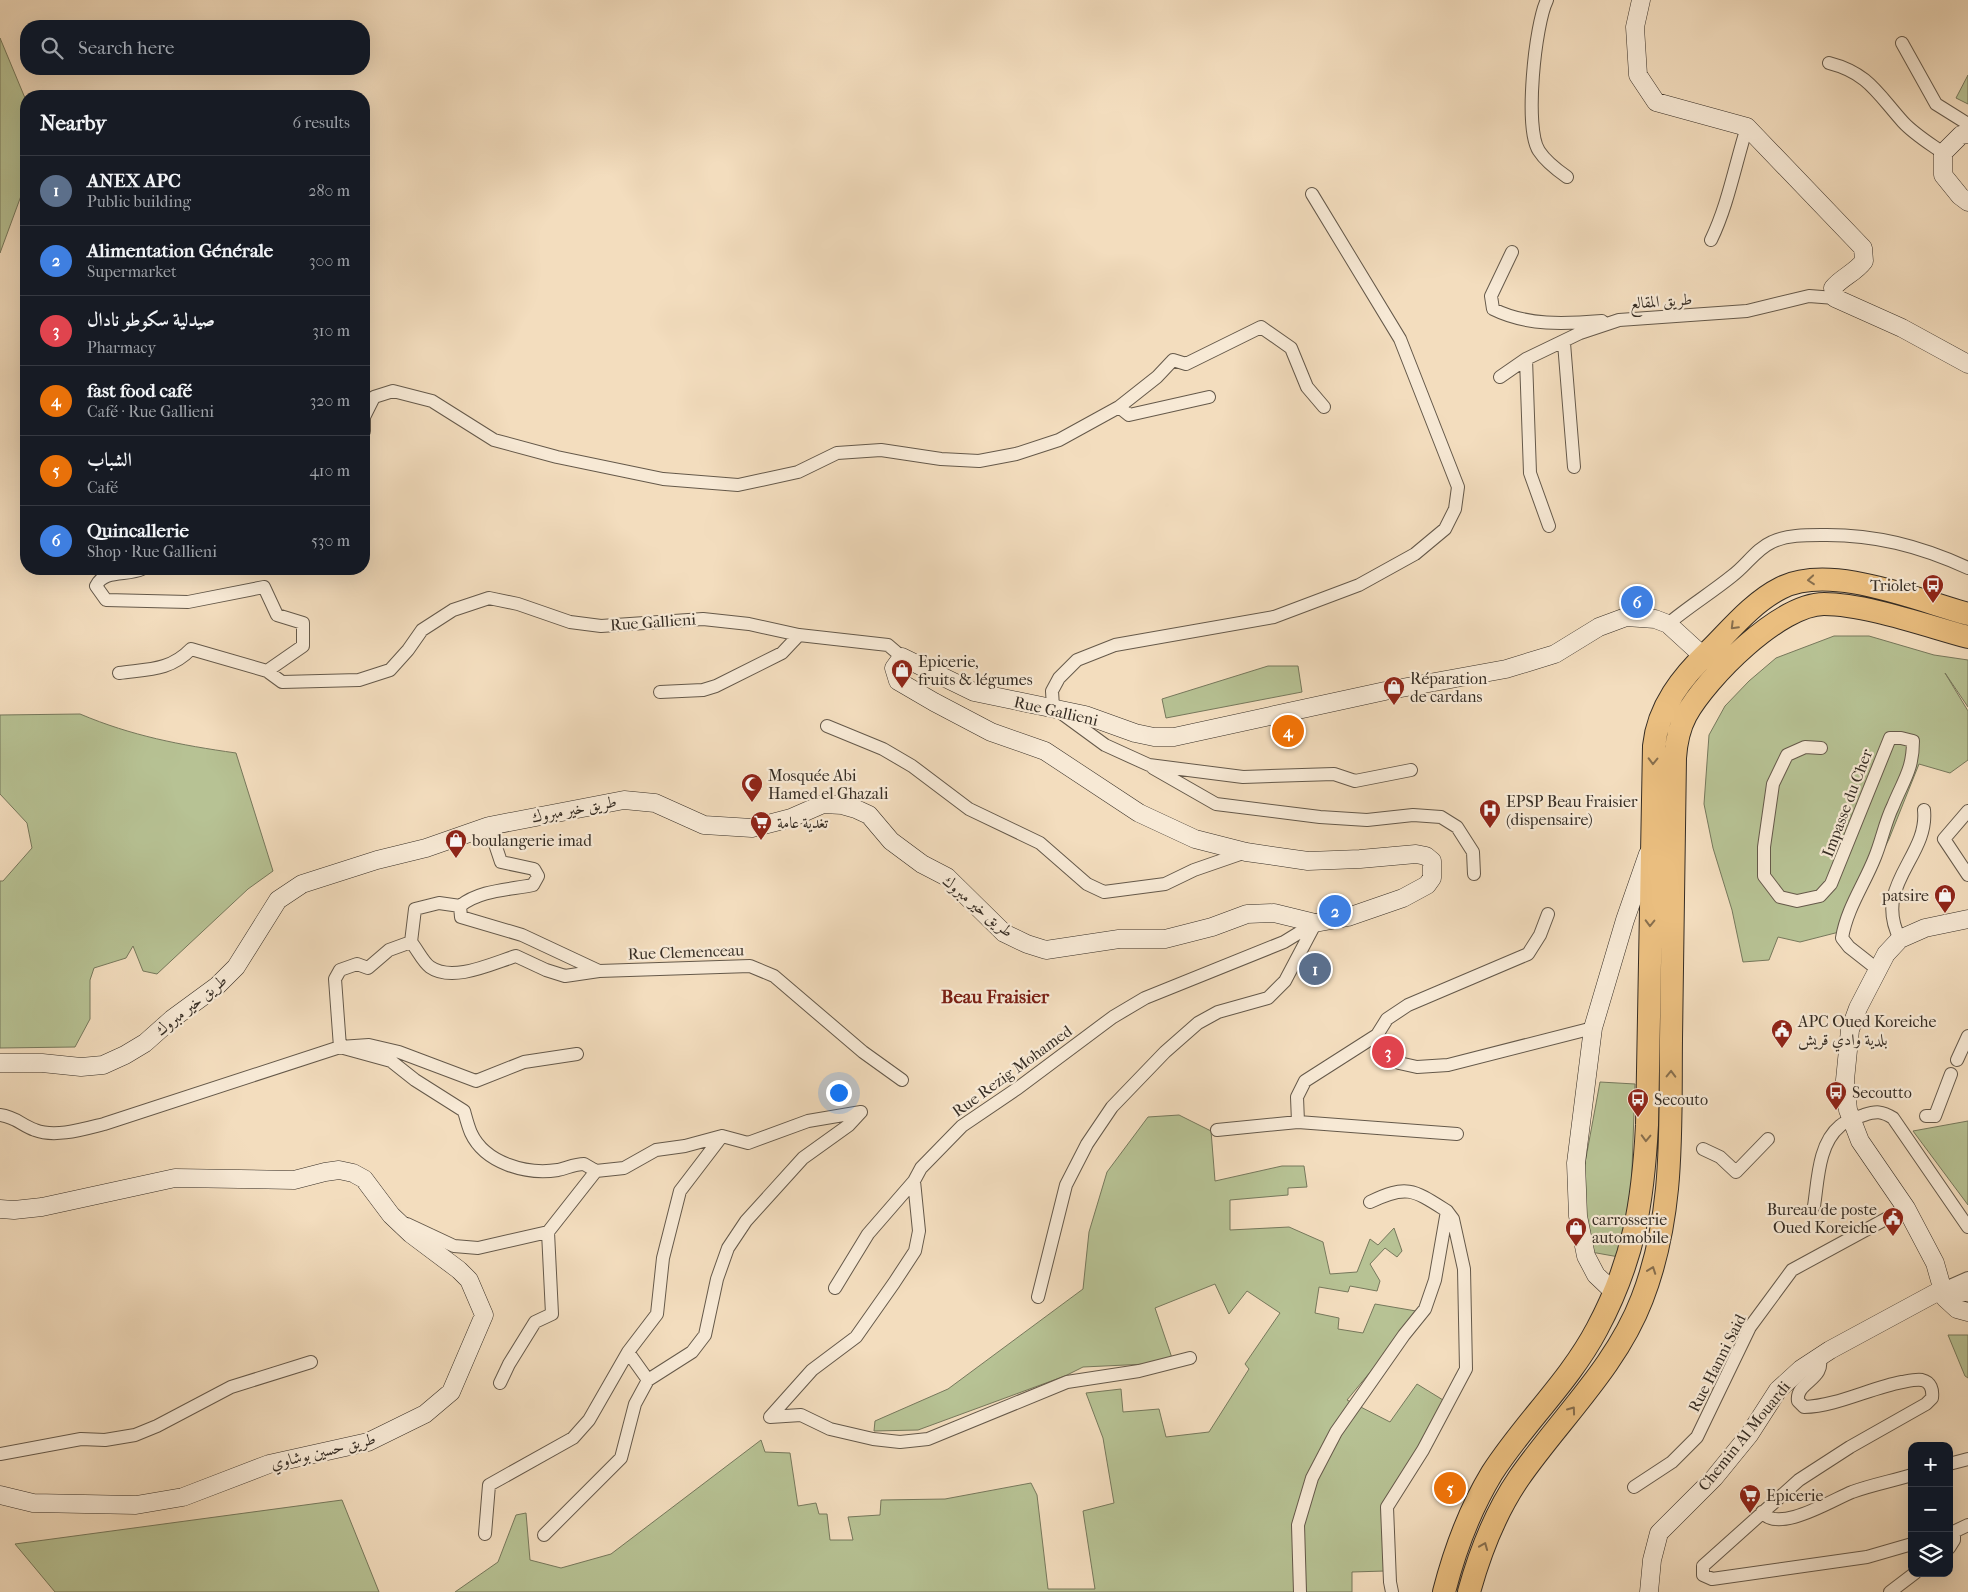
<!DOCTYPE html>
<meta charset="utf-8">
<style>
:root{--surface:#171b24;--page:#242831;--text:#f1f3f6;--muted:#9ea1a6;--line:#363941;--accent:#c59692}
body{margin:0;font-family:"IM FELL French Canon",Amiri,serif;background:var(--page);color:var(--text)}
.controls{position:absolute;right:15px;bottom:15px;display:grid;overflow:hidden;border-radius:10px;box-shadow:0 5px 20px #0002}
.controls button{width:45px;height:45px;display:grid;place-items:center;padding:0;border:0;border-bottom:1px solid var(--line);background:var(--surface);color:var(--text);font:25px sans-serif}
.you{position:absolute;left:838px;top:1092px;width:18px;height:18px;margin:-12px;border:4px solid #fff;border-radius:50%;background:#1a73e8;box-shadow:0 0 0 8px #1a73e833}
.badge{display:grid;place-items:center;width:32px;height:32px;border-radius:50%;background:var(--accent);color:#fff;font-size:16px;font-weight:700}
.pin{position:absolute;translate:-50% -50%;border:2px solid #fff;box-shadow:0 1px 5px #0006}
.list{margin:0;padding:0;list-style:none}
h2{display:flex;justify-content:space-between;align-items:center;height:65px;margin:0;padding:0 20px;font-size:21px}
h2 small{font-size:16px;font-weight:400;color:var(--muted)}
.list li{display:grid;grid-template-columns:32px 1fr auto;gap:15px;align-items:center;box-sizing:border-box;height:70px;padding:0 20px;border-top:1px solid var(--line)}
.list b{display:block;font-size:19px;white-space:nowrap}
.list p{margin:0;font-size:16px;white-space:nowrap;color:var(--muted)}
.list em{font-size:16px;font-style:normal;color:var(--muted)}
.icon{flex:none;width:28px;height:28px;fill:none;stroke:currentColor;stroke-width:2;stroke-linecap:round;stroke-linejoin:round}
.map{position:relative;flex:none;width:1968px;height:1592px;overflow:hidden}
.search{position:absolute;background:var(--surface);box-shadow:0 5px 20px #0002;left:20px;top:20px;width:350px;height:55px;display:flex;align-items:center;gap:12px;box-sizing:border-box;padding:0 18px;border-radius:20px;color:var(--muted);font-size:19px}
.panel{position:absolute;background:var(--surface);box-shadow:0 5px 20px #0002;left:20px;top:90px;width:350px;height:485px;border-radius:20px}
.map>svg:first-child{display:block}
.green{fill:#b7c294;stroke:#76785c}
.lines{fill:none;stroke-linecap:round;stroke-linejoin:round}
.street-casing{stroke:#65594a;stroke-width:14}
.secondary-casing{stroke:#362d24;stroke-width:19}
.highway-casing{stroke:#362d24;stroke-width:24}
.street{stroke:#f7e9d5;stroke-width:12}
.secondary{stroke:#f7e9d5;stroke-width:18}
.highway{stroke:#eabe7f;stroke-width:22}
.oneway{stroke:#876e4d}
.labels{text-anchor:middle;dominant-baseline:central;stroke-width:4.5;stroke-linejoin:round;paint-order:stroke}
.street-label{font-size:16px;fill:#362d24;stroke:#f7e9d5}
.poi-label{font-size:16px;fill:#362d24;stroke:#f7e9d5;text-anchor:start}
.quarter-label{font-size:19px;font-weight:bold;fill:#7a1f14;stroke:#f7e9d5}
</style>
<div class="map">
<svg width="1968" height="1592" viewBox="0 0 1968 1592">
<rect width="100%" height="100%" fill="#f3ddbe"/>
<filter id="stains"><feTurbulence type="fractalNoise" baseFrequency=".004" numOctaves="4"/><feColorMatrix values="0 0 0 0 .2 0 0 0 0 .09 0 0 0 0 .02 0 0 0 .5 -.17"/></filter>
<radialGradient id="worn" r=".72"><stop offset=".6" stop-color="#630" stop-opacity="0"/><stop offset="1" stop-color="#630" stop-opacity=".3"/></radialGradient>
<!-- green -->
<path class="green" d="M0,38L25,98V185L0,253Z
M1968,75V104L1956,98Z
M1834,636H1869L1934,655L1968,660V707L1945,673L1968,711V760L1950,773L1919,764L1889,839L1843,931L1800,942L1778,937L1769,960L1743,962L1732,910L1713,848L1704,804L1709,735L1725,706L1749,681L1776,658Z
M1268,666H1298L1302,692L1166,718L1162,699Z
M80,714C132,736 180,745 236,753L273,871L248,889L157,974L143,971L133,946L126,958L94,968L90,980V1019L75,1047L0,1048V881H3L32,848L27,823L0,794V715Z
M1600,1082L1635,1084L1631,1198L1619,1257L1591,1252L1582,1218L1583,1174Z
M1179,1115L1211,1131L1215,1181L1282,1166H1304L1307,1187L1288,1188V1195L1230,1200V1230L1289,1227L1323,1242L1330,1274L1357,1272L1370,1239L1378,1245L1394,1228L1402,1251L1397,1257L1385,1248L1370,1264L1380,1281L1377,1291L1350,1286L1348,1292L1319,1287L1315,1313L1339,1318L1338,1329L1363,1333L1375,1304L1416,1311L1400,1336L1347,1400L1390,1422L1417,1384L1443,1400L1388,1516L1385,1571L1352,1572V1592H455L498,1562L516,1515L526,1513L530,1560L561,1568L611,1554L761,1440L765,1452L790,1453L798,1506L816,1503L819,1514H827L830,1540H853L848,1517L880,1515L881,1500L945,1499L1031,1483L1037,1495L1048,1589H1095L1083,1511L1114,1503L1103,1438L1086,1393L1121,1389L1123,1412L1159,1409L1166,1437L1209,1432L1249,1369L1245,1364L1280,1313L1247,1291L1229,1314L1215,1284L1155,1308L1172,1358L1147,1364L1083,1367L1065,1376L918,1430L874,1431L875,1421L948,1389L1083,1289L1089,1232L1107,1172L1148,1117Z
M1968,1121V1205L1913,1131Z
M1948,1335H1968V1378L1965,1376Z
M342,1500L379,1592H55L15,1544Z"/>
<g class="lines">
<!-- street casing -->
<g class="street-casing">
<path id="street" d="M1547,0C1535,24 1524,129 1539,151C1546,162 1557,170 1567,177
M1902,43L1936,104L1968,124
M1829,63C1868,73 1877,93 1903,122C1914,134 1929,143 1943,153
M1312,194L1400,339L1458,487L1455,509L1445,529L1415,554L1359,585L1274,617L1115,645L1077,660L1059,678L1052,691L1053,707L1105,745L1149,765L1243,777L1334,774L1355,781L1411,770
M1711,240C1728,205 1735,165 1747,127
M1512,252L1491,296L1493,309C1527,326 1565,324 1602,321
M1564,343L1574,467
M1526,359L1530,473L1549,526
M1500,377L1526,359L1580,333L1619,320L1747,311L1809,296L1835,298
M1119,407L1129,415L1209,397
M364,431V417L374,397L393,391L432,401L494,440L557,457L663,479L738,485L798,472L837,453L881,450L941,459L979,461L1016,454L1059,440L1119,407L1157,377L1173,360L1186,364L1261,327L1291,348L1307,387L1324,407
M142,569C127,576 104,569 96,586L106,600L188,602L264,587L277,615L303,623V646L267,671
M1668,624C1688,607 1711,593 1732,576C1746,566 1756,549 1772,542C1787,535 1805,535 1821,535C1874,534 1920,546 1968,568
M119,673C147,669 170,671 191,649L267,671L282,682L359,680L390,670L408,650L422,630L453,610L489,598L518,604L570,622L601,626L703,619L749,624L799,635L888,645L902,657
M660,692L703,690L716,686L782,653L799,635
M827,726L883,749L912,766L969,809L1040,843L1087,884L1104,892L1165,884L1194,870L1246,852
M1821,748L1805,747L1787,755L1773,784L1764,847V876L1780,897L1797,901L1820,896L1831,884L1890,738H1901L1913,741C1913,770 1903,781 1893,806C1885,822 1882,840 1875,857C1864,885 1847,908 1842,938L1849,947L1877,969
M1153,768L1216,804L1320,817L1367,820L1413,815L1441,817L1457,827L1473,852L1474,874
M1968,811L1944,839L1968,875
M489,826L501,862L534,869L538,876L533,885C508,890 480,890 460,906L461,917L522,935L599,971
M1548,914L1540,935L1528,954L1408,1005L1387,1019L1377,1035L1386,1057L1399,1063L1417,1067L1448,1065L1593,1028
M1900,939C1872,885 1929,857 1924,810
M411,942L415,909L439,903L460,906
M577,1054L524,1062L476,1081L399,1052L369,1045L340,1047L335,979L340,970L357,964L368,968L389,950L411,942C417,949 423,962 430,967C453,983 493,963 516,956L546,970L565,976L599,971L750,966L774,976L863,1052L902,1080
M1957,1060L1968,1036
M0,1115C16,1117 21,1125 35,1130C55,1138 84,1129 104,1124L340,1047L391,1061L415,1080L464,1111C466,1118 468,1126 471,1133C485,1163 526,1175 558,1170C567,1168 575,1164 584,1164L596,1171
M1926,1116H1935L1951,1074
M1298,1122L1297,1097L1305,1081L1377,1035
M1217,1130L1298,1122L1457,1134
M1703,1149L1720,1157L1736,1172L1768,1139
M1370,1202C1407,1184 1414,1190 1447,1211
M1814,1206C1818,1181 1818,1144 1840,1126C1846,1120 1856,1118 1864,1115C1876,1111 1882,1111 1893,1118L1968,1227
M407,1224L454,1246L478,1248L548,1232
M835,1288L868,1234L914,1181
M1943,1289L1968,1278
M1038,1297L1066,1185L1087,1144L1112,1107L1165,1052L1198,1023L1218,1012L1268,998L1285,981L1314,926
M628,1352L648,1380
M1819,1357C1827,1379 1795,1382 1798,1401L1804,1407C1837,1406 1870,1388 1902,1382C1908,1381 1916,1379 1922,1380C1931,1382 1933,1390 1932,1398L1926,1404L1850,1447L1799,1480L1703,1566V1575L1712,1579L1867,1557L1912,1544
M1190,1358L1139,1371L1067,1382L928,1439L900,1442L873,1439L830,1429L801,1415L770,1417L812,1370L856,1337L894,1283L915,1251L919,1231L914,1181L921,1168L962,1126L1018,1088L1113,1017L1145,998L1284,942L1315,923
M500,1383L509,1364L535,1322L552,1314L548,1232L596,1171L624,1168L656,1150L685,1146L722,1136L748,1143L808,1121L861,1112
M0,1454L81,1439L105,1440L135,1435L157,1426L231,1387L311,1362
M1949,1464L1968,1459
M1634,1487L1672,1462L1697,1437L1750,1327L1792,1270L1906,1208
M1762,1512C1778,1534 1832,1500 1852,1492C1871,1485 1892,1481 1912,1475
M485,1534L489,1485L573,1438L589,1420L628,1352L657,1314L663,1258L680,1191L722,1136
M1949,1534L1968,1525
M544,1535L621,1458L635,1404L648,1380L692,1352L705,1335L717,1279L728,1248L746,1221L803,1158L849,1125L861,1112
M1949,1548L1954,1540V1532
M1300,1592L1298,1525L1312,1478L1336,1432L1404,1335L1425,1309L1435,1280L1447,1211L1453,1219L1464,1269L1466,1369L1423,1450L1387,1507L1390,1582L1392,1592
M1890,1592L1915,1573"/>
</g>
<!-- secondary casing -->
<g class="secondary-casing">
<path id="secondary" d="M1641,0L1635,27L1638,75L1656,102L1747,127L1863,248L1864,261C1855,273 1842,277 1833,288L1835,298L1902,328L1968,364
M1968,134L1961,135L1943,153V175L1960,196L1968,202
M1968,919L1925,928L1900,939L1886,954L1858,1008L1850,1030L1845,1080L1848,1110L1860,1141L1906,1208L1935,1263L1945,1298L1957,1309L1968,1312
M0,1063H42L81,1067L103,1065L125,1055L145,1043L172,1019L217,986L236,967L278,900L302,884L377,860L426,848L489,826L624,800L655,803L704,825L752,828L791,818L823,804L842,805L856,809L869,815L891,841L922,864L947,877L1004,933L1027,944L1046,950L1119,939H1165L1212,927L1247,914L1274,913L1315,923L1348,917L1403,898L1427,885L1432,878V861L1426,856L1416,854L1360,859L1308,861L1246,852L1195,839L1139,813L1045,751L991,732L934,702L898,681L894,668L902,657L974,692L1085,715L1135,733L1154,737H1174L1385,691L1506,669L1555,654L1599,627L1626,617L1655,619L1668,624L1703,656
M0,1209L14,1210L42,1207L175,1178L294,1180L325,1172L339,1170L353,1173L364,1179L391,1215L411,1234L459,1270L469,1280L484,1315L451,1392L425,1414L368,1442L269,1464L183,1497L136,1505L33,1503L0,1495
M1615,1293L1596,1275L1586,1256L1578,1216L1576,1163L1593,1028L1625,920L1648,854
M1649,1592L1652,1560L1659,1533L1714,1478L1749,1435L1778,1390L1801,1369L1830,1350L1941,1290L1968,1292"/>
</g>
<!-- highway casing -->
<g class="highway-casing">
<path id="highway" d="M1444,1592C1455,1549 1469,1511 1492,1473C1524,1423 1569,1382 1597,1329C1634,1260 1643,1202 1647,1125L1654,746C1658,707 1682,677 1710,650C1731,629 1753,602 1781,588C1830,563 1917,600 1968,614
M1469,1592C1480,1552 1495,1513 1519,1478C1560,1419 1616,1367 1642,1299C1675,1214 1670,1129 1671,1039C1673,946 1673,852 1675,758C1676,743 1679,728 1686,715C1707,677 1780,604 1824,604C1865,604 1927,626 1968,637"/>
</g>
<!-- street -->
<use href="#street" class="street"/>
<!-- secondary -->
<use href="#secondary" class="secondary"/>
<!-- highway -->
<use href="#highway" class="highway"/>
</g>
<!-- one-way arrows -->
<defs><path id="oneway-chevron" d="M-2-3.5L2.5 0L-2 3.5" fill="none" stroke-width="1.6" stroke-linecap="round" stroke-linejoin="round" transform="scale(1.25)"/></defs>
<g class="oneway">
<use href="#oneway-chevron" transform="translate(1811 580) rotate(175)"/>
<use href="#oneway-chevron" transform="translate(1734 626) rotate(135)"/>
<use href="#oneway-chevron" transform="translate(1653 761) rotate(91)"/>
<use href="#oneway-chevron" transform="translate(1650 923) rotate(91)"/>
<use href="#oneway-chevron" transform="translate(1671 1074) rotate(-89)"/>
<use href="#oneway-chevron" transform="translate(1646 1138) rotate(92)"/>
<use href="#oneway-chevron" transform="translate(1652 1270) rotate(-70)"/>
<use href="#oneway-chevron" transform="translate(1572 1410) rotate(-54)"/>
<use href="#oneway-chevron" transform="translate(1484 1546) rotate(-68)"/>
</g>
<!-- icons -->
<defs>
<g id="bus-pin" transform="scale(1.125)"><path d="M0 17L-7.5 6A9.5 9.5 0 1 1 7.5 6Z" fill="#8f2418" stroke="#f7e9d5"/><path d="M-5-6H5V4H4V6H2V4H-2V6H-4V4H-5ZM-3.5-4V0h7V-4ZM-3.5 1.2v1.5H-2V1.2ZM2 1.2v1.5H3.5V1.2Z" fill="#fff"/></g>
<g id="shop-pin" transform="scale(1.125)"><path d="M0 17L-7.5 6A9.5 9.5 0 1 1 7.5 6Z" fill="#8f2418" stroke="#f7e9d5"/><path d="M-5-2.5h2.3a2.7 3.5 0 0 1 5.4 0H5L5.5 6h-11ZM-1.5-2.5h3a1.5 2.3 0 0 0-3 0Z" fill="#fff"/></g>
<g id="mosque-pin" transform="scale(1.125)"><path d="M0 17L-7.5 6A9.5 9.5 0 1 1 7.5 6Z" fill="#8f2418" stroke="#f7e9d5"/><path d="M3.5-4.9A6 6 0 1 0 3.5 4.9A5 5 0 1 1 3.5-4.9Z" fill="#fff"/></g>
<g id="hospital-pin" transform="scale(1.125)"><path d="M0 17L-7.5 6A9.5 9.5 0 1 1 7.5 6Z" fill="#8f2418" stroke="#f7e9d5"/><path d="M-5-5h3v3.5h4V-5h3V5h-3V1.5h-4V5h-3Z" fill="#fff"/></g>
<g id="supermarket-pin" transform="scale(1.125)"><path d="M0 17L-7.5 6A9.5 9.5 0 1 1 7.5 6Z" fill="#8f2418" stroke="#f7e9d5"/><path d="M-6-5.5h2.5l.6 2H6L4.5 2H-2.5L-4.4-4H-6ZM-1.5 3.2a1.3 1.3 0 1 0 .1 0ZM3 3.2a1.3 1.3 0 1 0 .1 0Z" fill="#fff"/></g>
<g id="civic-pin" transform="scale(1.125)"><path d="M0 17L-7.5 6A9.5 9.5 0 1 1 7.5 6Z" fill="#8f2418" stroke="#f7e9d5"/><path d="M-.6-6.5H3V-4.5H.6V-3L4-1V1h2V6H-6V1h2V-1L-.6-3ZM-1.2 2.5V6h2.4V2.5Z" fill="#fff"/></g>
</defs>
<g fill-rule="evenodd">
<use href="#bus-pin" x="1933" y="585"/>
<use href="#shop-pin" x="902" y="670"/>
<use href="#shop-pin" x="1394" y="687"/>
<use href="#mosque-pin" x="752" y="784"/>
<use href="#hospital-pin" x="1490" y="810"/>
<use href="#supermarket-pin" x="761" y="822"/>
<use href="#shop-pin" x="456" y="840"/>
<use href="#shop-pin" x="1945" y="895"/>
<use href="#civic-pin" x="1782" y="1030"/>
<use href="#bus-pin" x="1836" y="1092"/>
<use href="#bus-pin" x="1638" y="1099"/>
<use href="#civic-pin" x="1893" y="1218"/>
<use href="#shop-pin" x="1576" y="1228"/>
<use href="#supermarket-pin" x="1750" y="1495"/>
</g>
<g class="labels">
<!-- street labels -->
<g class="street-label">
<text transform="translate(1661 301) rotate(-4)">طريق المقالع</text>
<text transform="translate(653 622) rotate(-4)">Rue Gallieni</text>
<text transform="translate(1056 711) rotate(13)">Rue Gallieni</text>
<text transform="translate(1847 803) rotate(-69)">Impasse du Cher</text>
<text transform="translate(574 809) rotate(-11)">طريق خير مبروك</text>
<text transform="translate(978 906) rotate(40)">طريق خير مبروك</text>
<text transform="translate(686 952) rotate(-2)">Rue Clemenceau</text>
<text transform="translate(191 1005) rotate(-39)">طريق خير مبروك</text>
<text transform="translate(1012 1071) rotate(-36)">Rue Rezig Mohamed</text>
<text transform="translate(1717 1363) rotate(-63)">Rue Hanni Said</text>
<text transform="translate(1744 1436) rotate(-51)">Chemin Al Mouardi</text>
<text transform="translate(323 1451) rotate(-14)">طريق حسين بوشاوي</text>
</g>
<!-- poi labels -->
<g class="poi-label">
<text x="1917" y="585" text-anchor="end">Triolet</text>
<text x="918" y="661">Epicerie,<tspan x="918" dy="18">fruits &amp; légumes</tspan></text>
<text x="1410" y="678">Réparation<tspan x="1410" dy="18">de cardans</tspan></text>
<text x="768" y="775">Mosquée Abi<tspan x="768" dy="18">Hamed el Ghazali</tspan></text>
<text x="1506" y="801">EPSP Beau Fraisier<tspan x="1506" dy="18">(dispensaire)</tspan></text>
<text x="777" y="822">تغدية عامة</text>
<text x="472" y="840">boulangerie imad</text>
<text x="1929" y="895" text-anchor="end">patsire</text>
<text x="1798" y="1021">APC Oued Koreiche<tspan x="1798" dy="18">بلدية وادي قريش</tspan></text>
<text x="1852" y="1092">Secoutto</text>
<text x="1654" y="1099">Secouto</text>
<text x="1877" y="1209" text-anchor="end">Bureau de poste<tspan x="1877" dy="18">Oued Koreiche</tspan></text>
<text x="1592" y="1219">carrosserie<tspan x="1592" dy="18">automobile</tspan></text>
<text x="1766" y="1495">Epicerie</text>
</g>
<!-- quarter labels -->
<g class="quarter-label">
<text x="995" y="997">Beau Fraisier</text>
</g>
</g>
<rect width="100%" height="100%" filter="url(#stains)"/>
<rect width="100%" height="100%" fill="url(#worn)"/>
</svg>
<div class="controls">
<button>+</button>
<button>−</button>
<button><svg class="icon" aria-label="layers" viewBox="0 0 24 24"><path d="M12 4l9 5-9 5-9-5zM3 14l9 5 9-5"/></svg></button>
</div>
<div class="you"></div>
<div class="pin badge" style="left:1315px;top:969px;background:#5c6f8a">1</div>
<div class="pin badge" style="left:1335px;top:911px;background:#3f7fe0">2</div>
<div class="pin badge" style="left:1388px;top:1052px;background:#e0444e">3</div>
<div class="pin badge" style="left:1288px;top:731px;background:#e8710a">4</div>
<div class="pin badge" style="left:1450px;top:1488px;background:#e8710a">5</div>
<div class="pin badge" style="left:1637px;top:602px;background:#3f7fe0">6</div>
<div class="search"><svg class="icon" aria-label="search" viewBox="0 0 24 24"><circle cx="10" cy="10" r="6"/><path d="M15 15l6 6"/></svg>Search here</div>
<section class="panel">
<h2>Nearby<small>6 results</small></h2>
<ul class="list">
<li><span class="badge" style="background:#5c6f8a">1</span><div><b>ANEX APC</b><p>Public building</p></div><em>280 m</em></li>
<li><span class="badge" style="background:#3f7fe0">2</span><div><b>Alimentation Générale</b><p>Supermarket</p></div><em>300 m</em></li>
<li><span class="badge" style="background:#e0444e">3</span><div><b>صيدلية سكوطو نادال</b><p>Pharmacy</p></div><em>310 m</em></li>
<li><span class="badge" style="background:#e8710a">4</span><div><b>fast food café</b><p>Café · Rue Gallieni</p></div><em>320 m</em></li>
<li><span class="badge" style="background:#e8710a">5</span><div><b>الشباب</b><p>Café</p></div><em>410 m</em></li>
<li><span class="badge" style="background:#3f7fe0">6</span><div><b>Quincallerie</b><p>Shop · Rue Gallieni</p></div><em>530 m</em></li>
</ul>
</section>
</div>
